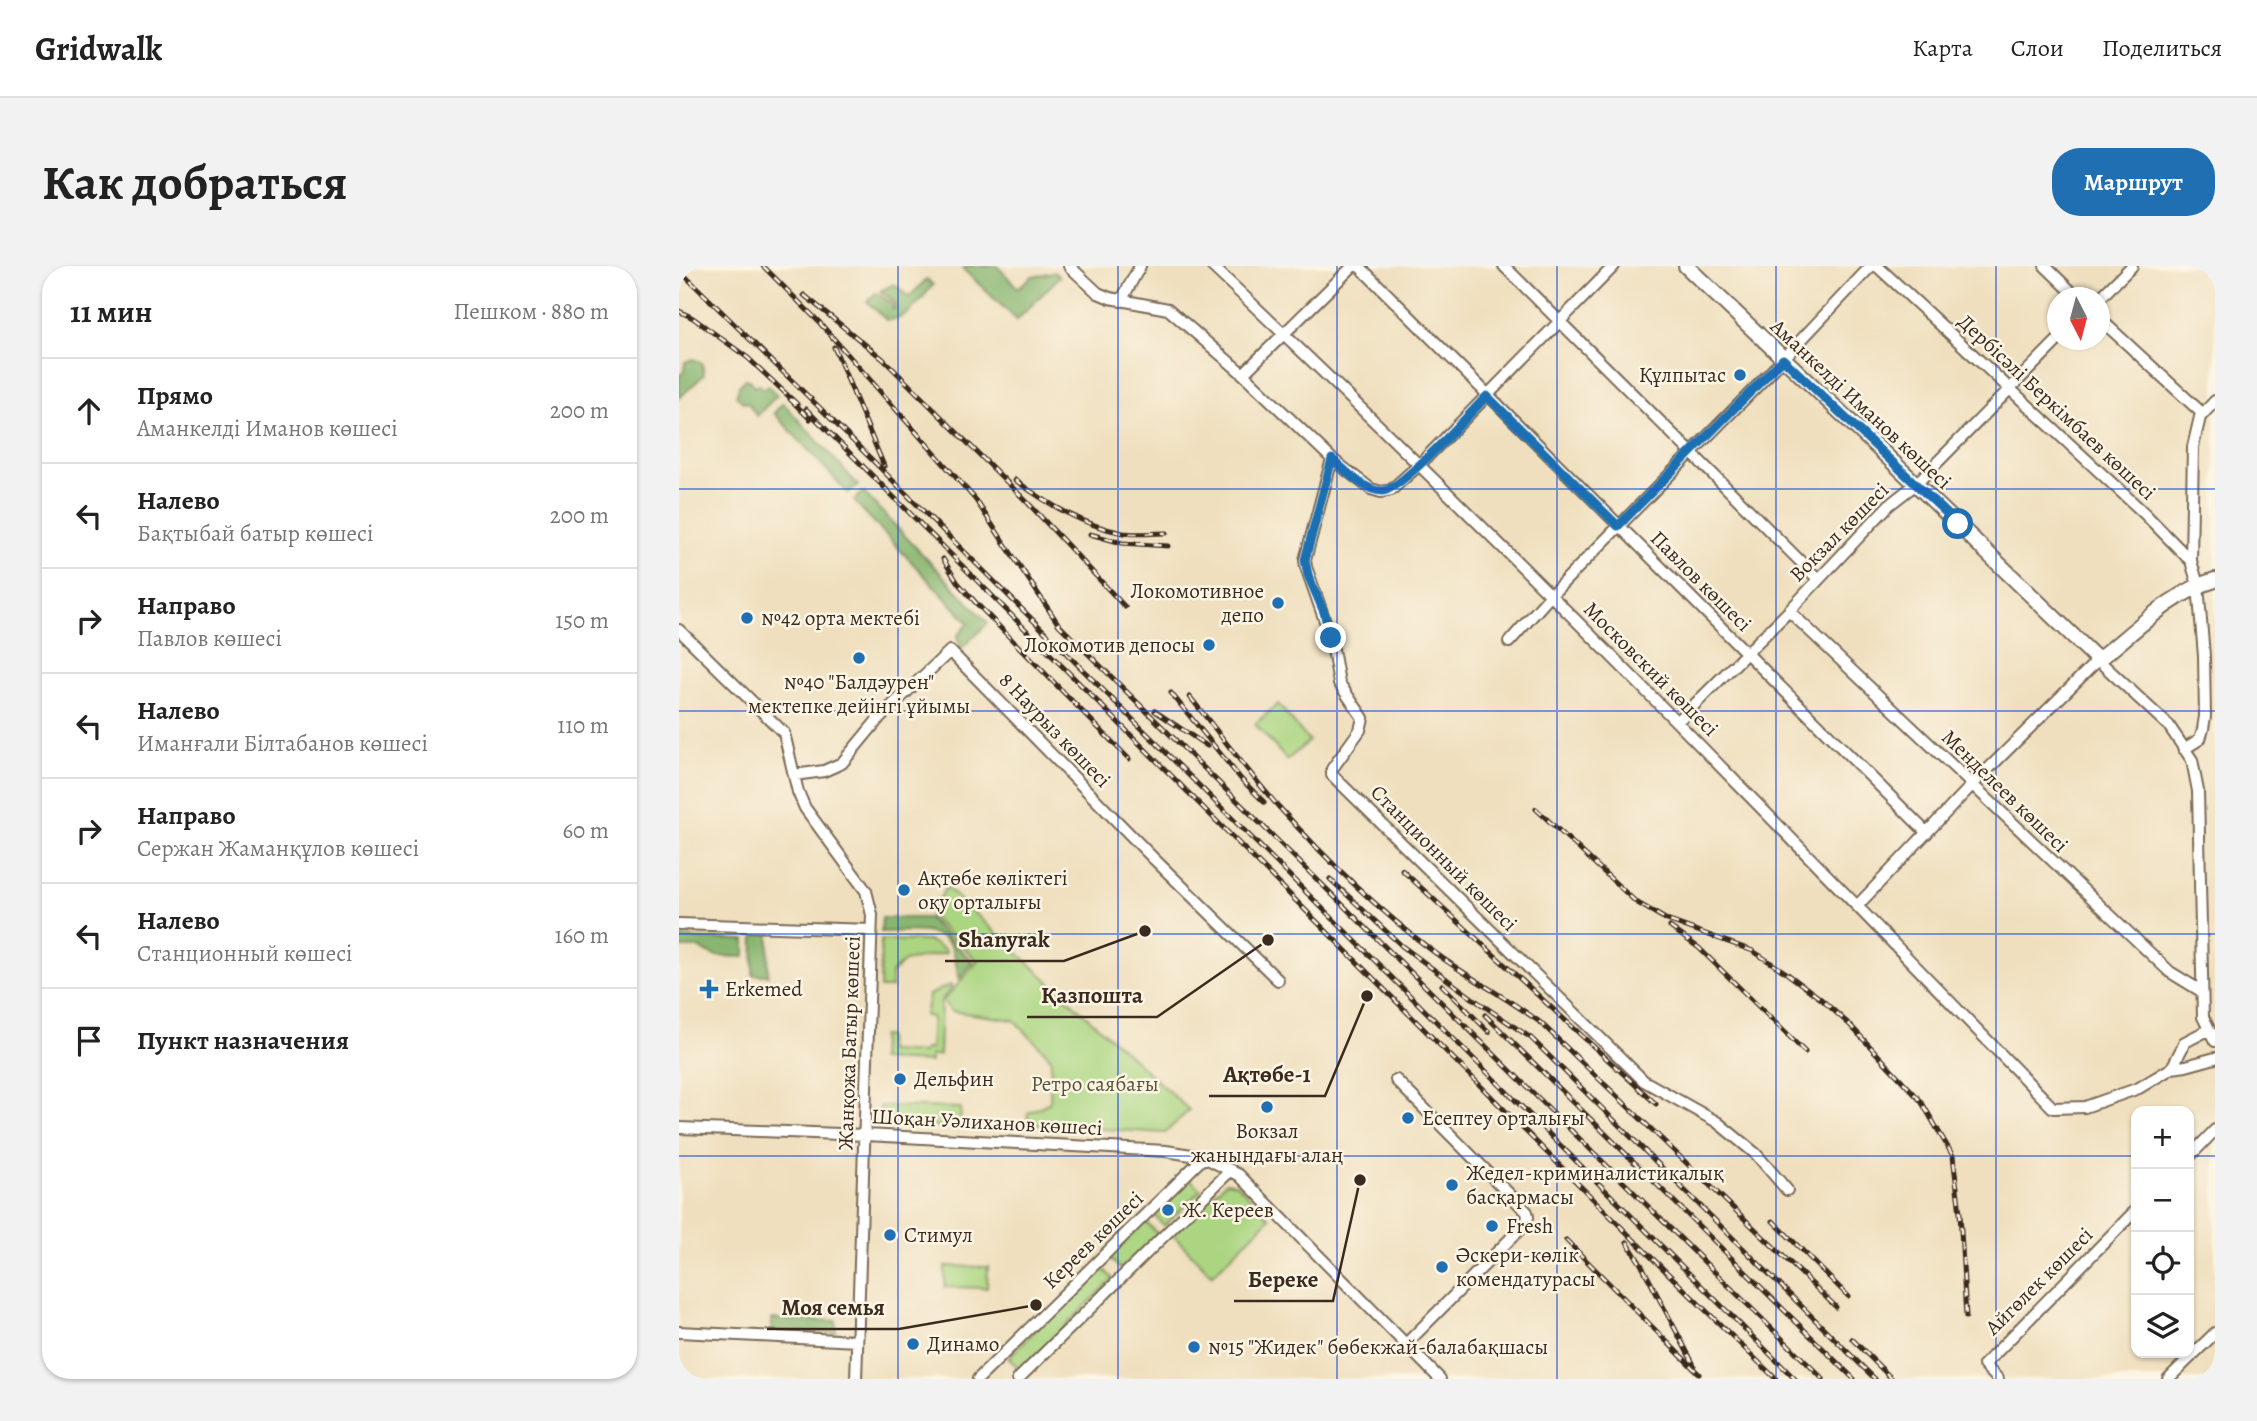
<!DOCTYPE html>
<html lang="ru">
<meta charset="utf-8">
<style>
:root{--surface:#fff;--page:#f2f2f2;--text:#222;--muted:#767676;--line:#e0e0e0;--accent:#1f6fb2}
body{margin:0;font-family:Alegreya,serif;background:var(--page);color:var(--text)}
.controls{position:absolute;right:21px;bottom:21px;display:grid;overflow:hidden;border-radius:14px;box-shadow:0 2px 5px #0004}
.controls button{width:63px;height:63px;display:grid;place-items:center;padding:0;border:0;border-bottom:2px solid var(--line);background:var(--surface);color:var(--text);font:35px sans-serif}
.compass{position:absolute;left:1368px;top:21px;width:63px;height:63px;border-radius:50%;background:var(--surface);box-shadow:0 2px 5px #0004;rotate:174deg}
.stop{position:absolute;width:21px;height:21px;margin:-16px;border:5px solid #1f6fb2;border-radius:50%;background:#fff}
.stop.end{background:#1f6fb2;border-color:#fff;box-shadow:0 2px 7px #0008}
.list{margin:0;padding:0;list-style:none}
h2{display:flex;justify-content:space-between;align-items:center;height:91px;margin:0;padding:0 28px;font-size:30px}
h2 small{font-size:23px;font-weight:400;color:var(--muted)}
.list li{display:grid;grid-template-columns:46px 1fr auto;gap:21px;align-items:center;box-sizing:border-box;height:105px;padding:0 28px;border-top:2px solid var(--line)}
.list b{display:block;font-size:26px;white-space:nowrap}
.list p{margin:0;font-size:23px;white-space:nowrap;color:var(--muted)}
.list em{font-size:23px;font-style:normal;color:var(--muted)}
.icon{flex:none;width:38px;height:38px;fill:none;stroke:currentColor;stroke-width:2;stroke-linecap:round;stroke-linejoin:round}
.map{position:relative;flex:none;width:1536px;height:1113px;overflow:hidden;border-radius:28px}
header{display:flex;align-items:center;gap:42px;box-sizing:border-box;height:98px;padding:0 35px;background:var(--surface);border-bottom:2px solid var(--line)}
header strong{font-size:33px}
nav{display:flex;gap:38px;margin-inline-start:auto;font-size:24px}
.intro{display:flex;align-items:center;justify-content:space-between;box-sizing:border-box;height:168px;padding:0 42px}
h1{margin:0;font-size:49px}
.button{padding:18px 32px;border-radius:28px;background:var(--accent);color:#fff;font-size:24px;font-weight:700}
main{display:flex;gap:42px;padding:0 42px}
aside{flex:1;background:var(--surface);border-radius:28px;box-shadow:0 2px 5px #0004}
.map>svg:first-child{display:block}
.green{fill:#abd581;stroke:#738050;stroke-width:2}
.forest{fill:#88b66f;stroke:#627046;stroke-width:2}
.lines{fill:none;stroke-linecap:round;stroke-linejoin:round}
.minor-casing{stroke:#7a6956;stroke-width:14}
.major-casing{stroke:#7a6956;stroke-width:18}
.minor{stroke:#fff;stroke-width:10}
.major{stroke:#fff;stroke-width:14}
.rail-casing{stroke:#3b2a1e;stroke-width:5}
.rail{stroke:#fcf5e5;stroke-width:2.5;stroke-dasharray:8;stroke-linecap:butt}
.route{stroke:#1f6fb2;stroke-width:9}
.grid{fill:none;stroke:#1d4ed8;stroke-width:2;stroke-opacity:0.55}
.poi-dot{fill:#1f6fb2;stroke:#fcf5e5;stroke-width:2.5}
.labels{text-anchor:middle;dominant-baseline:central;stroke-width:5;stroke-linejoin:round;paint-order:stroke}
.poi-label{font-size:21px;fill:#3b2a1e;stroke:#fcf5e5;text-anchor:start}
.street-label{font-size:21px;fill:#3b2a1e;stroke:#fcf5e5}
.park-label{font-size:21px;fill:#575537;stroke:#fcf5e5}
.leader{fill:none;stroke:#3b2a1e;stroke-width:2.5}
.callout-dot{fill:#3b2a1e;stroke:#fcf5e5;stroke-width:2.5}
.callout-label{font-size:23px;text-anchor:middle;font-weight:bold;fill:#3b2a1e;stroke:#fcf5e5;stroke-width:5;stroke-linejoin:round;paint-order:stroke}
</style>
<header>
<strong>Gridwalk</strong>
<nav><a>Карта</a><a>Слои</a><a>Поделиться</a></nav>
</header>
<div class="intro"><h1>Как добраться</h1><a class="button">Маршрут</a></div>
<main>
<aside>
<h2>11 мин<small>Пешком · 880 m</small></h2>
<ul class="list">
<li><svg class="icon" aria-label="ahead" viewBox="0 0 24 24"><path d="M12 20V5M6 11l6-6 6 6"/></svg><div><b>Прямо</b><p>Аманкелді Иманов көшесі</p></div><em>200 m</em></li>
<li><svg class="icon" aria-label="left" viewBox="0 0 24 24"><path d="M17 20v-9H6M10 6l-5 5 5 5"/></svg><div><b>Налево</b><p>Бақтыбай батыр көшесі</p></div><em>200 m</em></li>
<li><svg class="icon" aria-label="right" viewBox="0 0 24 24"><path d="M7 20v-9h11M14 6l5 5-5 5"/></svg><div><b>Направо</b><p>Павлов көшесі</p></div><em>150 m</em></li>
<li><svg class="icon" aria-label="left" viewBox="0 0 24 24"><path d="M17 20v-9H6M10 6l-5 5 5 5"/></svg><div><b>Налево</b><p>Иманғали Білтабанов көшесі</p></div><em>110 m</em></li>
<li><svg class="icon" aria-label="right" viewBox="0 0 24 24"><path d="M7 20v-9h11M14 6l5 5-5 5"/></svg><div><b>Направо</b><p>Сержан Жаманқұлов көшесі</p></div><em>60 m</em></li>
<li><svg class="icon" aria-label="left" viewBox="0 0 24 24"><path d="M17 20v-9H6M10 6l-5 5 5 5"/></svg><div><b>Налево</b><p>Станционный көшесі</p></div><em>160 m</em></li>
<li><svg class="icon" aria-label="arrive" viewBox="0 0 24 24"><path d="M6 21V4h12l-3 4 3 4H6"/></svg><div><b>Пункт назначения</b></div></li>
</ul>
</aside>
<div class="map">
<svg width="1536" height="1113" viewBox="0 0 1536 1113">
<rect width="100%" height="100%" fill="#fcf5e5"/>
<filter id="ink" filterUnits="userSpaceOnUse"><feTurbulence type="fractalNoise" baseFrequency=".0143" numOctaves="2"/><feDisplacementMap in="SourceGraphic" scale="14" xChannelSelector="R" yChannelSelector="G"/><feConvolveMatrix kernelMatrix="1 2 1 2 8 2 1 2 1" color-interpolation-filters="sRGB"/></filter>
<filter id="wash" filterUnits="userSpaceOnUse"><feTurbulence type="fractalNoise" baseFrequency=".00686" numOctaves="4" result="noise"/><feDisplacementMap in="SourceGraphic" scale="28" xChannelSelector="R" yChannelSelector="G"/><feGaussianBlur stdDeviation="1.57" result="paint"/><feColorMatrix in="noise" values="0 0 0 0 0 0 0 0 0 0 0 0 0 0 0 0 0 1.4 0 .05"/><feComposite in="paint" operator="in"/></filter>
<g filter="url(#wash)">
<rect width="100%" height="100%" fill="#efdfbe"/>
<!-- green -->
<path class="green" d="M599,438L630,475L608,494L576,458Z
M267,621L510,844L486,867L348,858L349,847L371,836L372,792L335,754L272,745L264,735L299,695L251,650Z
M202,674L250,675L266,684L267,687L226,695L212,707V722H201Z
M271,719L273,721L262,734L260,789L251,790V796L201,794L202,770H208L209,785L244,787L245,783H251L253,751L246,750L250,729Z
M201,840L282,842L281,861L200,858Z
M510,912L522,924L485,960L474,948Z
M547,916L558,918L591,952L533,1009L493,968Z
M466,955L479,968L442,1004L430,991Z
M421,999L434,1013L342,1104L329,1092Z
M266,1000L309,1001L308,1022L266,1021Z"/>
<!-- forest -->
<path class="forest" d="M288,0H318L339,22L353,10L376,6L381,10L338,54L284,3Z
M248,13L254,19C241,34 229,55 207,54L188,35L197,27L214,38L213,43L215,44L217,37L201,25L215,18L230,31Z
M14,93L23,97L25,109L0,132V109L5,106L6,96Z
M67,113L72,115L75,121L80,118L84,123L89,120L98,129L78,150L69,137L64,136L57,130L60,120Z
M104,137L179,219L169,227L95,147Z
M184,226L309,357L282,383L278,370L290,357L175,235Z
M203,652H249L294,696L280,713C278,704 277,693 274,685C266,659 224,666 202,666Z
M81,666L90,667L89,709H74L75,672Z
M0,672L66,674V691L36,690L19,682H0Z
M92,1053L157,1055V1067L92,1065Z"/>
</g>
<g filter="url(#ink)">
<g class="lines">
<!-- minor casing -->
<g class="minor-casing">
<path id="minor" d="M390,0L419,27L431,32L489,43L564,108L653,193L692,223L702,226L712,224L740,199L935,0
M533,0C822,272 1098,557 1374,842L1406,841L1460,822L1493,802L1506,776L1529,764
M680,0L1248,567
M825,0L1139,313
M1198,0L1465,247L1512,295L1519,319L1525,390L1526,450L1524,463L1521,473L1505,483
M1366,0L1399,32
M1420,33L1453,0
M442,35L461,0
M1420,52L1524,148
M564,108L674,0
M653,193L626,294L627,301L652,372L660,417L684,452L681,464L653,503V509L965,815L1038,856L1077,888L1108,924
M1512,295L1514,181L1521,151L1536,135
M1110,345L1491,706L1522,725
M0,364L105,467L119,526L126,542L187,625L193,649L177,1113
M830,376L872,329L1088,110L1192,0
M998,456L1110,345L1210,239L1237,218L1379,74
M115,509L145,505L163,497L201,451L271,385L474,592L599,714
M1178,640L1292,520L1419,394L1490,460L1513,494L1519,525L1524,751L1536,775
M0,658L192,664
M1493,802L1507,800L1536,792
M717,814L848,946L849,951L847,957L727,1078
M0,862L187,869L487,885L525,891L560,909L761,1113
M1510,891L1536,864
M0,1066L178,1075
M299,1113L525,891
M339,1113L552,904
M1319,1113L1305,1099L1457,944
M1489,1113L1536,1067"/>
</g>
<!-- major casing -->
<g class="major-casing">
<path id="major" d="M1007,0L1237,218L1419,394C1454,367 1493,326 1536,314"/>
</g>
<!-- minor -->
<use href="#minor" class="minor"/>
<!-- major -->
<use href="#major" class="major"/>
<!-- rail casing -->
<g class="rail-casing">
<path id="rail" d="M84,0L140,56L296,233L380,359L1144,1113
M0,4L140,141L1116,1113
M125,29L204,93L349,237L446,341
M0,45L14,52L69,92L118,138
M155,81L205,200
M111,133L131,153
M127,143L967,986L1097,1113
M336,214C369,238 403,259 444,267C457,269 473,267 487,267
M411,268L443,277L489,280
M264,293L279,317L298,338L450,493
M492,427L562,513L585,536
M511,431C540,467 568,505 599,540C645,591 696,641 751,683C786,710 826,730 862,757L1157,1041
M476,445L528,480
M857,543L957,636L988,654L1074,685L1106,706L1142,733L1171,759L1242,835L1274,890L1281,947L1287,1051
M723,604L977,838
M651,613L723,680L796,734L852,772L1196,1113
M991,661L1020,682L1126,786
M763,719L810,766
M806,749L1175,1113
M1094,955L1169,1030
M887,974L1020,1108
M948,976L962,998L1015,1099
M1173,1073L1213,1113"/>
</g>
<!-- rail -->
<use href="#rail" class="rail"/>
</g>
</g>
<g class="lines" filter="url(#ink)">
<!-- route -->
<path class="route" d="M652,372L645,346L629,309L626,294L653,193C666,204 685,225 703,225C721,226 791,147 808,130L939,260L1104,93L1279,258"/>
</g>
<!-- grid -->
<path class="grid" d="M219,0V1113M439,0V1113M658,0V1113M878,0V1113M1097,0V1113M1317,0V1113M0,223H1536M0,445H1536M0,668H1536M0,890H1457M1510,890H1536"/>
<!-- markers -->
<g class="poi-dot">
<circle cx="1061" cy="109" r="7"/>
<circle cx="599" cy="337" r="7"/>
<circle cx="68" cy="352" r="7"/>
<circle cx="530" cy="379" r="7"/>
<circle cx="180" cy="392" r="7"/>
<circle cx="225" cy="624" r="7"/>
<path d="M26.5 712.5h7v7h7v7h-7v7h-7v-7h-7v-7h7z"/>
<circle cx="221" cy="813" r="7"/>
<circle cx="588" cy="841" r="7"/>
<circle cx="729" cy="852" r="7"/>
<circle cx="773" cy="919" r="7"/>
<circle cx="489" cy="944" r="7"/>
<circle cx="813" cy="960" r="7"/>
<circle cx="211" cy="969" r="7"/>
<circle cx="763" cy="1001" r="7"/>
<circle cx="234" cy="1078" r="7"/>
<circle cx="515" cy="1081" r="7"/>
</g>
<g class="labels">
<!-- poi labels -->
<g class="poi-label">
<text x="1047" y="109" text-anchor="end">Құлпытас</text>
<text x="585" y="325" text-anchor="end">Локомотивное<tspan x="585" dy="24">депо</tspan></text>
<text x="82" y="352">№42 орта мектебі</text>
<text x="516" y="379" text-anchor="end">Локомотив депосы</text>
<text x="180" y="416" text-anchor="middle">№40 "Балдәурен"<tspan x="180" dy="24">мектепке дейінгі ұйымы</tspan></text>
<text x="239" y="612">Ақтөбе көліктегі<tspan x="239" dy="24">оқу орталығы</tspan></text>
<text x="46" y="723">Erkemed</text>
<text x="235" y="813">Дельфин</text>
<text x="743" y="852">Есептеу орталығы</text>
<text x="588" y="865" text-anchor="middle">Вокзал<tspan x="588" dy="24">жанындағы алаң</tspan></text>
<text x="787" y="907">Жедел-криминалистикалық<tspan x="787" dy="24">басқармасы</tspan></text>
<text x="503" y="944">Ж. Кереев</text>
<text x="827" y="960">Fresh</text>
<text x="225" y="969">Стимул</text>
<text x="777" y="989">Әскери-көлік<tspan x="777" dy="24">комендатурасы</tspan></text>
<text x="248" y="1078">Динамо</text>
<text x="529" y="1081">№15 "Жидек" бөбекжай-балабақшасы</text>
</g>
<!-- street labels -->
<g class="street-label">
<text transform="translate(1182 138) rotate(43)">Аманкелді Иманов көшесі</text>
<text transform="translate(1378 141) rotate(43)">Дербісәлі Беркімбаев көшесі</text>
<text transform="translate(1160 266) rotate(-45)">Вокзал көшесі</text>
<text transform="translate(1022 315) rotate(45)">Павлов көшесі</text>
<text transform="translate(972 403) rotate(45)">Московский көшесі</text>
<text transform="translate(376 464) rotate(46)">8 Наурыз көшесі</text>
<text transform="translate(1326 525) rotate(44)">Менделеев көшесі</text>
<text transform="translate(765 592) rotate(45)">Станционный көшесі</text>
<text transform="translate(170 777) rotate(-88)">Жанқожа Батыр көшесі</text>
<text transform="translate(308 856) rotate(3)">Шоқан Уәлиханов көшесі</text>
<text transform="translate(414 974) rotate(-44)">Кереев көшесі</text>
<text transform="translate(1360 1015) rotate(-45)">Айгөлек көшесі</text>
</g>
<!-- park labels -->
<g class="park-label">
<text x="416" y="818">Ретро саябағы</text>
</g>
</g>
<!-- callouts -->
<path class="leader" d="M466 665L385 695H266M589 674L478 751H348M688 730L646 830H530M681 914L654 1035H555M357 1039L220 1063H88"/>
<g class="callout-dot">
<circle cx="466" cy="665" r="7"/>
<circle cx="589" cy="674" r="7"/>
<circle cx="688" cy="730" r="7"/>
<circle cx="681" cy="914" r="7"/>
<circle cx="357" cy="1039" r="7"/>
</g>
<g class="callout-label">
<text x="325" y="681">Shanyrak</text>
<text x="413" y="737">Қазпошта</text>
<text x="588" y="816">Ақтөбе-1</text>
<text x="604" y="1021">Береке</text>
<text x="154" y="1049">Моя семья</text>
</g>
</svg>
<div class="controls">
<button>+</button>
<button>−</button>
<button><svg class="icon" aria-label="locate" viewBox="0 0 24 24"><circle cx="12" cy="12" r="6"/><path d="M12 2v4M12 18v4M2 12h4M18 12h4"/></svg></button>
<button><svg class="icon" aria-label="layers" viewBox="0 0 24 24"><path d="M12 4l9 5-9 5-9-5zM3 14l9 5 9-5"/></svg></button>
</div>
<svg class="compass" viewBox="-18 -18 36 36"><path d="M0-13l5 13h-10z" fill="#e53935"/><path d="M0 13l5-13h-10z" fill="#767676"/></svg>
<div class="stop" style="left:1279px;top:258px"></div>
<div class="stop end" style="left:652px;top:372px"></div>
</div>
</main>
